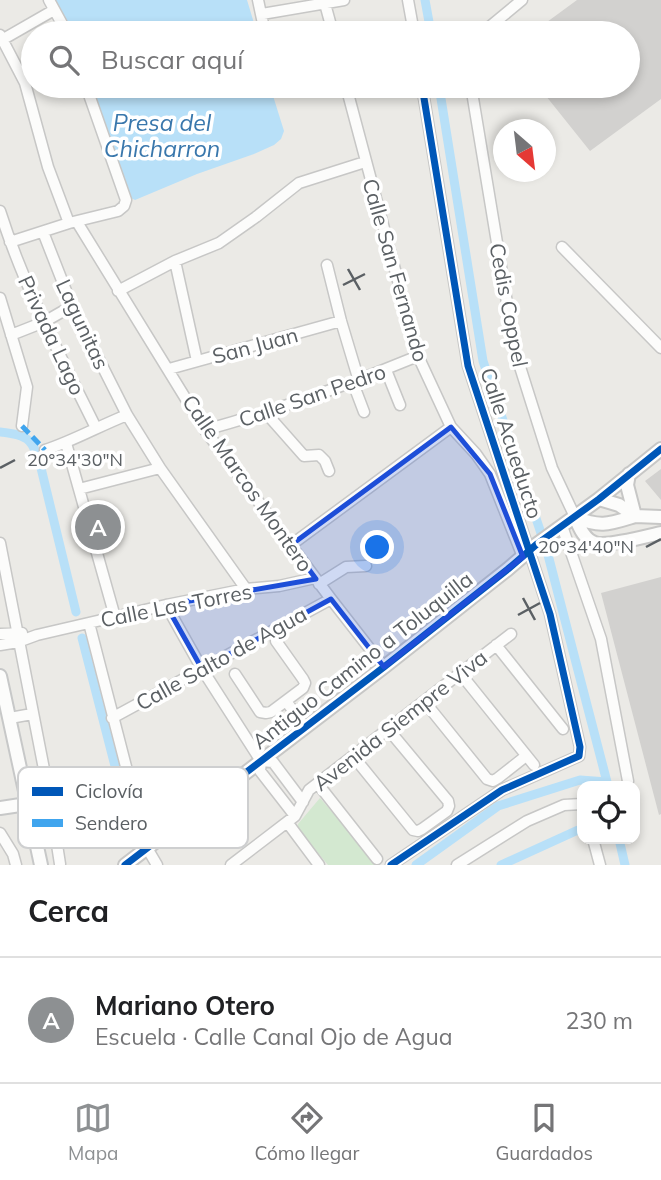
<!DOCTYPE html>
<html lang="es">
<meta charset="utf-8">
<style>
:root{--surface:#fff;--page:#f2f2f2;--text:#202124;--muted:#757577;--line:#e0e0e0;--accent:#8d9092}
body{margin:0;font-family:Mulish,sans-serif;background:var(--page);color:var(--text)}
.controls{position:absolute;right:21px;bottom:21px;display:grid;overflow:hidden;border-radius:14px;box-shadow:0 4px 10px #0003}
.controls button{width:63px;height:63px;display:grid;place-items:center;padding:0;border:0;border-bottom:2px solid var(--line);background:var(--surface);color:var(--text);font:35px sans-serif}
.compass{position:absolute;left:493px;top:119px;width:63px;height:63px;border-radius:50%;background:var(--surface);box-shadow:0 4px 10px #0003;rotate:152deg}
.you{position:absolute;left:378px;top:548px;width:24px;height:24px;margin:-18px;border:5px solid #fff;border-radius:50%;background:#1a73e8;box-shadow:0 0 0 10px #1a73e833}
.badge{display:grid;place-items:center;width:46px;height:46px;border-radius:50%;background:var(--accent);color:#fff;font-size:23px;font-weight:700}
.pin{position:absolute;translate:-50% -50%;border:4px solid #fff;box-shadow:0 2px 7px #0006}
.list{margin:0;padding:0;list-style:none}
h2{display:flex;justify-content:space-between;align-items:center;height:91px;margin:0;padding:0 28px;font-size:30px}
h2 small{font-size:23px;font-weight:400;color:var(--muted)}
.list li{display:grid;grid-template-columns:46px 1fr auto;gap:21px;align-items:center;box-sizing:border-box;height:126px;padding:0 28px;border-top:2px solid var(--line)}
.list b{display:block;font-size:26px;white-space:nowrap}
.list p{margin:0;font-size:23px;white-space:nowrap;color:var(--muted)}
.list em{font-size:23px;font-style:normal;color:var(--muted)}
.icon{flex:none;width:38px;height:38px;fill:none;stroke:currentColor;stroke-width:2;stroke-linecap:round;stroke-linejoin:round}
.map{position:relative;flex:none;width:661px;height:865px;overflow:hidden}
.search{position:absolute;background:var(--surface);box-shadow:0 4px 10px #0003;left:21px;right:21px;top:21px;height:77px;display:flex;align-items:center;gap:18px;box-sizing:border-box;padding:0 24px;border-radius:38px;color:var(--muted);font-size:26px}
.sheet{height:217px;background:var(--surface)}
nav{display:flex;justify-content:space-around;align-items:center;box-sizing:border-box;height:98px;border-top:2px solid var(--line);background:var(--surface);font-size:19px;color:var(--muted)}
nav a{display:grid;justify-items:center;gap:4px}
nav .on{color:var(--accent)}
.map>svg:first-child{display:block}
.green{fill:#d3e8d0}
.water{fill:#b8e0f8}
.lines{fill:none;stroke-linecap:round;stroke-linejoin:round}
.canal{stroke:#b8e0f8;stroke-width:9}
.building{fill:#d2d1cf}
.minor-casing{stroke:#c7c7c6;stroke-width:13}
.tertiary-casing{stroke:#c7c7c6;stroke-width:16}
.secondary-casing{stroke:#c7c8c8;stroke-width:16}
.minor{stroke:#fcfcfb;stroke-width:10}
.tertiary{stroke:#fcfcfb;stroke-width:12}
.secondary{stroke:#fcfcfb;stroke-width:12}
.quiet{stroke:#40a5ee;stroke-width:5;stroke-dasharray:10 5;stroke-linecap:butt}
.cycleway-casing{stroke:#fff;stroke-width:11}
.cycleway{stroke:#0057b8;stroke-width:7}
.marked{fill:#1d4ed8;fill-opacity:0.2;stroke:#1d4ed8;stroke-width:5;stroke-linejoin:round}
.ticks{fill:none;stroke:#5b6064;stroke-width:2.5}
.labels{text-anchor:middle;dominant-baseline:central;stroke-width:7;stroke-linejoin:round;paint-order:stroke}
.street-label{font-size:21px;fill:#5b6064;stroke:#fff}
.water-label{font-size:23px;font-style:italic;fill:#3977ac;stroke:#fff}
.key{fill:#fff;stroke:#cecfd0;stroke-width:2}
.key-label{font-size:19px;fill:#5b6064}
.ticks-label{font-size:18px;text-anchor:middle;fill:#5b6064;stroke:#fff;stroke-width:7;stroke-linejoin:round;paint-order:stroke}
</style>
<div class="map">
<svg width="661" height="865" viewBox="0 0 661 865">
<rect width="100%" height="100%" fill="#ebeae6"/>
<!-- green -->
<path class="green" d="M320,798L376,863L374,865H328L298,829V824Z"/>
<!-- water -->
<path class="water" d="M54,0H247L257,33H71Z
M90,86H270L284,131L281,139L274,145L254,154L197,174L135,200L131,198L126,190Z"/>
<g class="lines">
<!-- canal -->
<path class="canal" d="M425,0L431,33
M0,432C30,435 33,440 41,468L76,612
M82,638L115,766L130,810L135,837
M619,839L625,865
M416,865L498,806L580,780L607,782L547,551L483,361L439,86
M501,865L578,830"/>
</g>
<!-- building -->
<path class="building" d="M577,0H661V99L590,151L538,86H628V33H532Z
M661,469V500L645,481Z
M661,577V814L659,815L601,593Z"/>
<g class="lines">
<!-- minor casing -->
<g class="minor-casing">
<path id="minor" d="M49,0L67,33
M258,0L265,33
M324,0L333,33
M408,0L414,33
M262,14L344,0
M482,33L522,0
M0,35L25,83L48,167L69,223
M0,41L54,10
M346,86L418,356L451,427L476,454L490,474L523,557
M471,86L515,351L552,468L575,517
M0,211C24,287 61,357 96,428
M77,222L205,430L331,599L384,667
M43,232L72,306L127,415L160,468L246,589
M10,242L69,223L118,211L124,206L126,200L86,86
M562,247L661,348
M175,261L197,361
M327,265L341,321L359,381
M118,291L175,261L219,243L256,217L299,183L365,162
M0,298L27,387L22,426
M11,335L44,322L72,306
M169,369L341,321
M386,370L400,405
M353,383L364,412
M266,413L304,456L319,455L325,461L329,471
M205,430C278,410 348,385 418,356
M66,443L115,617
M45,450C73,441 99,426 127,415
M79,489L160,468
M562,526L601,639L628,781L626,786
M0,543L50,800L60,864
M291,545L451,427
M319,584L346,567L366,566
M166,605L202,669L261,761L260,771L295,816
M89,623L147,848L157,865
M0,634L22,633
M0,645L18,642L37,635L166,605L246,589L279,586L315,578
M496,645L563,729
M460,673L534,765
M235,674L260,712L266,713L271,712L303,688L305,683L303,679L276,641
M286,701L305,727
M424,701L487,779L493,781L498,778L526,756
M10,718L32,714
M112,718L331,599
M353,756L413,830L418,831L422,829L447,811L449,806L448,801L388,729
M261,761L273,762L303,802
M318,784L377,859
M27,804L50,800
M287,822L319,865
M0,833L13,854L16,865
M593,839L600,865
M231,865L295,816L309,790L511,634
M391,865L502,790L579,756L580,747L550,614L468,366L422,86
M457,865L527,821L564,805L582,804"/>
</g>
<!-- tertiary casing -->
<g class="tertiary-casing">
<path id="tertiary" d="M629,474L627,485L635,516
M599,499L619,505L635,516L661,517
M575,517C579,526 584,540 595,543C607,547 647,536 661,533
M575,517C601,528 609,524 635,516
M125,865L384,667L508,569L537,544L599,499L661,449"/>
</g>
<!-- secondary casing -->
<g class="secondary-casing">
<path id="secondary" d="M0,676L41,865
M0,808L27,804"/>
</g>
<!-- minor -->
<use href="#minor" class="minor"/>
<!-- tertiary -->
<use href="#tertiary" class="tertiary"/>
<!-- secondary -->
<use href="#secondary" class="secondary"/>
<!-- quiet -->
<path class="quiet" d="M22,426L45,450"/>
<!-- cycleway casing -->
<g class="cycleway-casing">
<path id="cycleway" d="M125,865L384,667L508,569L537,544L599,499L661,449
M391,865L502,790L579,756L580,747L550,614L468,366L422,86"/>
</g>
<!-- cycleway -->
<use href="#cycleway" class="cycleway"/>
</g>
<!-- marked area -->
<path class="marked" d="M451,427L490,474L523,557L384,667L331,599L202,669L166,605L316,579L291,545Z"/>
<!-- ticks -->
<path class="ticks" d="M348,269L360,290M343,285L365,274M0,468L15,460M646,547L661,539M523,598L535,620M518,615L540,603"/>
<g class="labels">
<!-- street labels -->
<g class="street-label">
<text transform="translate(396 270) rotate(74)">Calle San Fernando</text>
<text transform="translate(509 305) rotate(79)">Cedis Coppel</text>
<text transform="translate(83 324) rotate(65)">Lagunitas</text>
<text transform="translate(52 335) rotate(65)">Privada Lago</text>
<text transform="translate(255 345) rotate(-15)">San Juan</text>
<text transform="translate(312 395) rotate(-19)">Calle San Pedro</text>
<text transform="translate(512 443) rotate(72)">Calle Acueducto</text>
<text transform="translate(248 483) rotate(55)">Calle Marcos Montero</text>
<text transform="translate(176 605) rotate(-11)">Calle Las Torres</text>
<text transform="translate(221 658) rotate(-29)">Calle Salto de Agua</text>
<text transform="translate(362 660) rotate(-38)">Antiguo Camino a Toluquilla</text>
<text transform="translate(400 720) rotate(-38)">Avenida Siempre Viva</text>
</g>
<!-- water labels -->
<g class="water-label">
<text x="162" y="122">Presa del<tspan x="162" dy="26">Chicharron</tspan></text>
</g>
</g>
<!-- legend -->
<rect x="18" y="767" width="230" height="81" rx="10" class="key"/>
<rect x="32" y="787" width="31" height="9" fill="#0057b8"/>
<rect x="32" y="819" width="31" height="8" fill="#40a5ee"/>
<g class="key-label">
<text x="75" y="798">Ciclovía</text>
<text x="75" y="830">Sendero</text>
</g>
<g class="ticks-label">
<text x="75" y="466">20°34'30"N</text>
<text x="586" y="553">20°34'40"N</text>
</g>
</svg>
<div class="controls">
<button><svg class="icon" aria-label="locate" viewBox="0 0 24 24"><circle cx="12" cy="12" r="6"/><path d="M12 2v4M12 18v4M2 12h4M18 12h4"/></svg></button>
</div>
<svg class="compass" viewBox="-18 -18 36 36"><path d="M0-13l5 13h-10z" fill="#e53935"/><path d="M0 13l5-13h-10z" fill="#757577"/></svg>
<div class="you"></div>
<div class="pin badge" style="left:98px;top:527px">A</div>
<div class="search"><svg class="icon" aria-label="search" viewBox="0 0 24 24"><circle cx="10" cy="10" r="6"/><path d="M15 15l6 6"/></svg>Buscar aquí</div>
</div>
<section class="sheet">
<h2>Cerca<small></small></h2>
<ul class="list">
<li><span class="badge">A</span><div><b>Mariano Otero</b><p>Escuela · Calle Canal Ojo de Agua</p></div><em>230 m</em></li>
</ul>
</section>
<nav>
<a class="on"><svg class="icon" aria-label="map" viewBox="0 0 24 24"><path d="M3 6l6-2 6 2 6-2v14l-6 2-6-2-6 2zM9 4v14M15 6v14"/></svg>Mapa</a>
<a><svg class="icon" aria-label="directions" viewBox="0 0 24 24"><path d="M12 3l9 9-9 9-9-9zM9 14v-3h6M13 9l2 2-2 2"/></svg>Cómo llegar</a>
<a><svg class="icon" aria-label="saved" viewBox="0 0 24 24"><path d="M7 4h10v16l-5-4-5 4z"/></svg>Guardados</a>
</nav>
